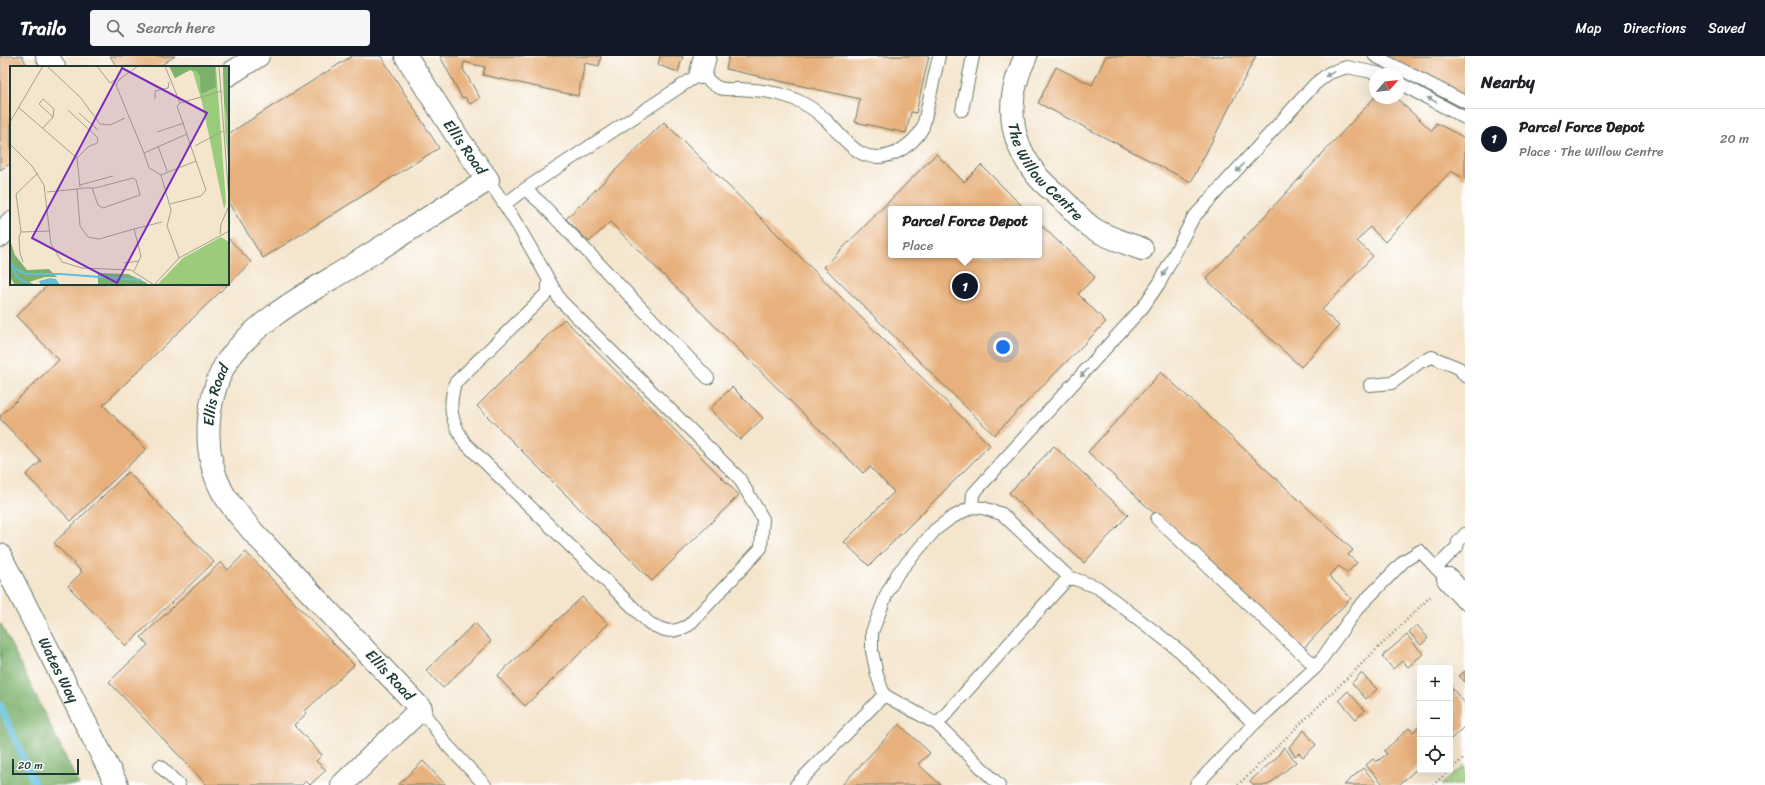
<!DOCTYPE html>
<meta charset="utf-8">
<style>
:root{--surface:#fff;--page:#f6f6f6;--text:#202124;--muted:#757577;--line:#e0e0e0;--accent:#111827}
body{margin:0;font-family:Sriracha,sans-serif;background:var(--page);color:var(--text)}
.controls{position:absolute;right:12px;bottom:12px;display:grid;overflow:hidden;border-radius:4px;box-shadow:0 4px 16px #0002}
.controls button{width:36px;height:36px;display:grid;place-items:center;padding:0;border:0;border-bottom:1px solid var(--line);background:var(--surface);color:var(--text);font:20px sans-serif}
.compass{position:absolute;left:1369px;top:12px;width:36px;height:36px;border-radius:50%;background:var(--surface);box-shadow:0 4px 16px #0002;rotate:62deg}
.scale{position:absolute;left:12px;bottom:10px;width:67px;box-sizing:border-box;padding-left:4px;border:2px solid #1f3d34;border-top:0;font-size:11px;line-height:14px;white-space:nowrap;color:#1f3d34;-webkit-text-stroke:3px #fff;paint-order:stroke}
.you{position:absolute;left:1003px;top:291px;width:14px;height:14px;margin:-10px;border:3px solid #fff;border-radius:50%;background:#1a73e8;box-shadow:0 0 0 6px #1a73e833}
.badge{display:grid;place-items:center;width:26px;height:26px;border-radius:50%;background:var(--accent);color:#fff;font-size:13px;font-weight:700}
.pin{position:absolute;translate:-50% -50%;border:2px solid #fff;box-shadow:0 1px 4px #0006}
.popup{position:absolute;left:888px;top:150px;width:154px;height:52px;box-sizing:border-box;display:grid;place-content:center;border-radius:4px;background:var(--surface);filter:drop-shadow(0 1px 3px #0005);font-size:13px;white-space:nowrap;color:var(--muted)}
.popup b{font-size:15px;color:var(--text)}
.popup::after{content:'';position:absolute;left:50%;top:100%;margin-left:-8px;border:8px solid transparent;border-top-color:var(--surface)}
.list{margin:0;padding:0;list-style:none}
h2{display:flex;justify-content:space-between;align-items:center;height:52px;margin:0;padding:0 16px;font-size:17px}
h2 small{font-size:13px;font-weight:400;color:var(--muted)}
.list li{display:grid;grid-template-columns:26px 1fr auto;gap:12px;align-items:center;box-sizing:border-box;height:60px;padding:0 16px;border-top:1px solid var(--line)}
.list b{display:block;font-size:15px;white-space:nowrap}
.list p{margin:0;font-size:13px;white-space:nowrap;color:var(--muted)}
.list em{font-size:13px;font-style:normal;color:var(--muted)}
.icon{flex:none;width:22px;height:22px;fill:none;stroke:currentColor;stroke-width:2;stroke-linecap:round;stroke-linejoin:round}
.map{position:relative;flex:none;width:1465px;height:729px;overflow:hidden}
header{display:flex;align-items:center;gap:24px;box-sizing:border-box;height:56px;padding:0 20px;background:var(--accent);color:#fff}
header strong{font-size:19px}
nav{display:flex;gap:22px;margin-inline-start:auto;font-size:14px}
.search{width:280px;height:36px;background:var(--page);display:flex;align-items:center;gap:10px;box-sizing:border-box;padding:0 14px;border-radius:4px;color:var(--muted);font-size:15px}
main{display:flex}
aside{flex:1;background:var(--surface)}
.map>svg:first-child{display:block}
.green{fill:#9bcc7b;stroke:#5d8458}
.forest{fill:#7cb06b;stroke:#4e7650}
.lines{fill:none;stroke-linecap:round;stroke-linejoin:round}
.stream{stroke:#60bdde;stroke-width:7}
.building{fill:#e7b07b}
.service-casing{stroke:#6a786a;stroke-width:14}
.minor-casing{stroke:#6a786a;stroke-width:24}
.path{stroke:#6a786a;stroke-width:2.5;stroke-dasharray:1 3;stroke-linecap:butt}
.service{stroke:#fff;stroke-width:12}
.minor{stroke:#fff;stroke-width:22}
.oneway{fill:#8f9e9a}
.labels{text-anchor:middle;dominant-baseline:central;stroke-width:3;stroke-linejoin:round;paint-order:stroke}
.street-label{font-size:15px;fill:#1f3d34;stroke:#fff}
.inset-river{fill:none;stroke:#60bdde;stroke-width:2}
.inset-road{fill:none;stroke:#9fa290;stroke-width:1}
.view{fill:#7b2cbf;fill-opacity:0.15;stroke:#7b2cbf;stroke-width:2}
.inset-edge{fill:none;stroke:#1f3d34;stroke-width:2}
</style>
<header>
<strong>Trailo</strong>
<div class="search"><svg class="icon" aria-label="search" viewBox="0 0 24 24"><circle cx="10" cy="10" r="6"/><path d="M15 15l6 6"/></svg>Search here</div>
<nav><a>Map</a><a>Directions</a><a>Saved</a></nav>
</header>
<main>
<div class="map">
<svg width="1465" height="729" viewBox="0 0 1465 729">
<rect width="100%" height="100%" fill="#fff"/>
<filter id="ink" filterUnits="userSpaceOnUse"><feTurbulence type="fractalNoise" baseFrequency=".025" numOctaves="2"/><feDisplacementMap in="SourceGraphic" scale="8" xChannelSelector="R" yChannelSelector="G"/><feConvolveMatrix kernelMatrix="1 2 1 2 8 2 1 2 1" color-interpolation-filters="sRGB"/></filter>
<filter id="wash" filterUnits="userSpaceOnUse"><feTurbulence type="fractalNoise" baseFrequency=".012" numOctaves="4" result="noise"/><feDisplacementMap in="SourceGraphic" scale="16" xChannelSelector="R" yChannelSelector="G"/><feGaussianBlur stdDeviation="0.9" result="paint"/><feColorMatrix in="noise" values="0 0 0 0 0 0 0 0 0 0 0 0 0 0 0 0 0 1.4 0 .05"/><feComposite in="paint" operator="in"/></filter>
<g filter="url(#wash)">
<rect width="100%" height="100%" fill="#f4e5cd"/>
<!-- green -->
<path class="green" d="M1465,709V729H1441Z"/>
<!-- forest -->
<path class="forest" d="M0,568H1L79,729H0Z"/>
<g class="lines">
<!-- stream -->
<path class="stream" d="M0,649L35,729"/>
</g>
<g id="blocks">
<!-- building -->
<path class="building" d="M0,0H22L28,11H11V107L0,114Z
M110,0H175L158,11H117Z
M352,0H381L439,92L263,202L228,146V78Z
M440,0H601L599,10L585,7L578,40L483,19L485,11L464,6L463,13L480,42L470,48L465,41L462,42Z
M660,0H683L678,16L658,9Z
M729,0H929L916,57L911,56L906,77L855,66L860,43L726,13Z
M1106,0H1256L1191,126L1038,47L1056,11L1092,29Z
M1387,0H1465V40Z
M1375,41L1396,42L1432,75L1436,67L1465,82V123L1451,115L1385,186L1370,171L1357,185L1373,200L1322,254L1339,270L1301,311L1206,223Z
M664,66L990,389L869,510L844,486L894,436L870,411L863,417L610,166L589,186L566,163Z
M936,98L964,126L981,109L1025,153H891V199H1039V167L1095,221L1078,238L1106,266L994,379L824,211Z
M228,182L251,206L103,349L146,393L71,465L26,419L41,405L0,363V360L59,304L16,260L49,228H228Z
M564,263L739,439L652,525L477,350Z
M1161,316L1353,494L1348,499L1357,507L1347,517L1339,510L1329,520L1351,542L1302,594L1088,396Z
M732,331L763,362L740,384L710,353Z
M1054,390L1128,459L1084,507L1009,437Z
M128,416L214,506L126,590L68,530L82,516L54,487Z
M246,496L354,609L305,655L307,657L294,669L322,699L316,705L326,714L310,729L306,725L302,729H207L109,626L148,589L141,581L221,506L228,514Z
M582,541L608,568L598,578L599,579L525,650L497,620Z
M475,567L491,585L443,632L426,614Z
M1417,569L1428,582L1421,589L1409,576Z
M1407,579L1423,598L1408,611L1402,605L1393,613L1382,600Z
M1465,615V626L1459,620Z
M1361,617L1377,633L1366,643L1352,627Z
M1450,630L1465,647V670L1450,684Z
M1348,635L1365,655L1356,663L1339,644Z
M899,668L930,697L918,708L941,729H842Z
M1420,670V710L1399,729H1384L1366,709L1373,703L1376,706L1387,698L1384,695L1409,672L1413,676Z
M1304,674L1316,689L1303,701L1299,697L1295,700L1289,691Z
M1284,691L1296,706L1268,729H1254L1250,725L1276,702Z
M423,705L446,729H398Z
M1363,712L1378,729H1344Z"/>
</g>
</g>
<g filter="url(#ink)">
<use href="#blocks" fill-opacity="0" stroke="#6a786a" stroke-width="1"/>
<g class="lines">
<!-- service casing -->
<g class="service-casing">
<path id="service" d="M1375,0L1465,46
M1399,27L1465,62
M962,54L973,0
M488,124C515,162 537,203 560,244L739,422L763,463L761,492L689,569C672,578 666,576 649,567L465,387C451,365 448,352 455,327L546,238L548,233V223
M525,133L542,148L708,322
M505,148L525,133L701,17C706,22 714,31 720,32C725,34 733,33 738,33C756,34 772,35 789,41C803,46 817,55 827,65C848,86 861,111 895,97C907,91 917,83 923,71L939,0
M1370,329L1392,327L1420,306L1432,301L1459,312L1465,320
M972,451L973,438L1143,251L1160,226L1193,162L1315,28L1329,17L1347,11L1381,18
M1157,463L1316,611
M1441,517L1436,512L1457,491L1458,486L1465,478
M884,639L877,619L872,595V576L887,537L898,517L935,474L951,462L972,451L983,452L1002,458L1069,521L1097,531L1181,596L1254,668
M421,653L447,689L485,729
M937,668L1069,521
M160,710L179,729
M796,729L884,639L937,668L999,729
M1196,729L1254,668L1316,611L1357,553L1404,505L1420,495L1436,512"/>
</g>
<!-- minor casing -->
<g class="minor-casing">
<g id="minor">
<path d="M47,0L54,11"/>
<path id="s1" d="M1026,0C1005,43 1007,84 1039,122C1046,130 1055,137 1063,144C1073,154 1083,166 1094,173C1108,182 1127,187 1142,193"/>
<path d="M701,17L705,0"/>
<path d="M228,19L258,0"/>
<path d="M0,180L11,167"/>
<path id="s2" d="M0,499L117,729"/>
<path d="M1448,523L1465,542"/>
<path id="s3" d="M342,729L421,653L253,476C242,462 230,450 222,435C211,414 207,388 209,364C211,344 217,321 228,304C257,264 306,238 347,213C394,183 441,154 488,124L460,85L406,0"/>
</g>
</g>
<!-- path -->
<path class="path" d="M1450,714L1465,701
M1238,729L1432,539
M1433,729L1450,714"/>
<!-- service -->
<use href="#service" class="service"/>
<!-- minor -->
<use href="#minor" class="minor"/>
</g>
<!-- one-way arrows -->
<defs><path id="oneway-solid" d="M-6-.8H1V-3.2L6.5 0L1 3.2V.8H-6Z"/></defs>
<g class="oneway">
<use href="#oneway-solid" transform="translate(1330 18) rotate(153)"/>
<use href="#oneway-solid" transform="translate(1432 44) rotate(-152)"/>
<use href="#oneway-solid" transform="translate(1240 112) rotate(133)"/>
<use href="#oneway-solid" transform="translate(1165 216) rotate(118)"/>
<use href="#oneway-solid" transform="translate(1084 317) rotate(132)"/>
</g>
</g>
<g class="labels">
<!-- street labels -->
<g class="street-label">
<text transform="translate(465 91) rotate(55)">Ellis Road</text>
<text stroke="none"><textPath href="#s1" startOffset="129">The Willow Centre</textPath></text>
<text stroke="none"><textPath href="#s3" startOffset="504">Ellis Road</textPath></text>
<text stroke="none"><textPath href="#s2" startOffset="129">Wates Way</textPath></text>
<text transform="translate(390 619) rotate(47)">Ellis Road</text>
</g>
</g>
<!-- overview -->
<g transform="translate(10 10)">
<rect width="219" height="219" fill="#f4e5cd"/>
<path d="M159,0H206L216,137L214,143L192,36L183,6L180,4L165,12ZM213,0H219V104L215,65ZM211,171L219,176V219H147L173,192Z" fill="#9bcc7b"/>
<path d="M159,0H205L206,21L191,28L190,10L186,5L180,4L165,12ZM213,0H219V61L214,36ZM0,174L5,189L17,204L39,203L47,211H35L19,216L25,219H5L0,211ZM88,207L118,208L137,217V219H88Z" fill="#7cb06b"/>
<path d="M40,212L46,213L50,219H31L29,215Z" fill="#60bdde"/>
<path class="inset-river" d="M0,194L7,211L20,219M3,202L16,208H50L131,214"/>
<path class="inset-road" d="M37,0L70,31L90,58L100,59L115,52M87,0L100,17L108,12M128,0L110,13L106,19L134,87M155,0L170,37L212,25M209,0L219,134M145,33V25L158,22L159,16M8,41L67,92M58,44L88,72L87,77L78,81L67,92M69,47L88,64M0,56L33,0M33,62L43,51L44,43L33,33L29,38L43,51M147,66L174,57M0,78L22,100L34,119L41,178L52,196L72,202L121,204L144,219M148,80L157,105M185,80L213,65M67,92L70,121M151,109L139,102L134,87L177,68M70,119L103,110M67,123L73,122H85L123,112L126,114L130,129L93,142L88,139L82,122M37,126L67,123L70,160L78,171L89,173L124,163L131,190L124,205M160,138L191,130L196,124L167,40L170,37M124,163L152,156M11,166L40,165M210,168L211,158L219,140M169,192L157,160L161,144L151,109L186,95M13,196L10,187L9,171L11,166L6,128L28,107M114,197L129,195M144,219L169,192L219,165"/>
<path class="view" d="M112,2L197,47L107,217L22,172Z"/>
<rect width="219" height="219" class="inset-edge"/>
</g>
</svg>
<div class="controls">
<button>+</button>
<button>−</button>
<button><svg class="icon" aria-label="locate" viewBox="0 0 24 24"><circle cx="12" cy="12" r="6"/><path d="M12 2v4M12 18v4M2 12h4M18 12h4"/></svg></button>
</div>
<svg class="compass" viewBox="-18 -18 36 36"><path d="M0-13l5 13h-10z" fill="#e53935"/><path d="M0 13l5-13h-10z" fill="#757577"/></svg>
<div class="scale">20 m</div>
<div class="you"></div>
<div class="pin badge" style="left:965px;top:230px">1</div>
<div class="popup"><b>Parcel Force Depot</b>Place</div>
</div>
<aside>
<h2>Nearby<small></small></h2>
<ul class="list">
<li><span class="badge">1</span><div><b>Parcel Force Depot</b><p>Place · The Willow Centre</p></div><em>20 m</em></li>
</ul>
</aside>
</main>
